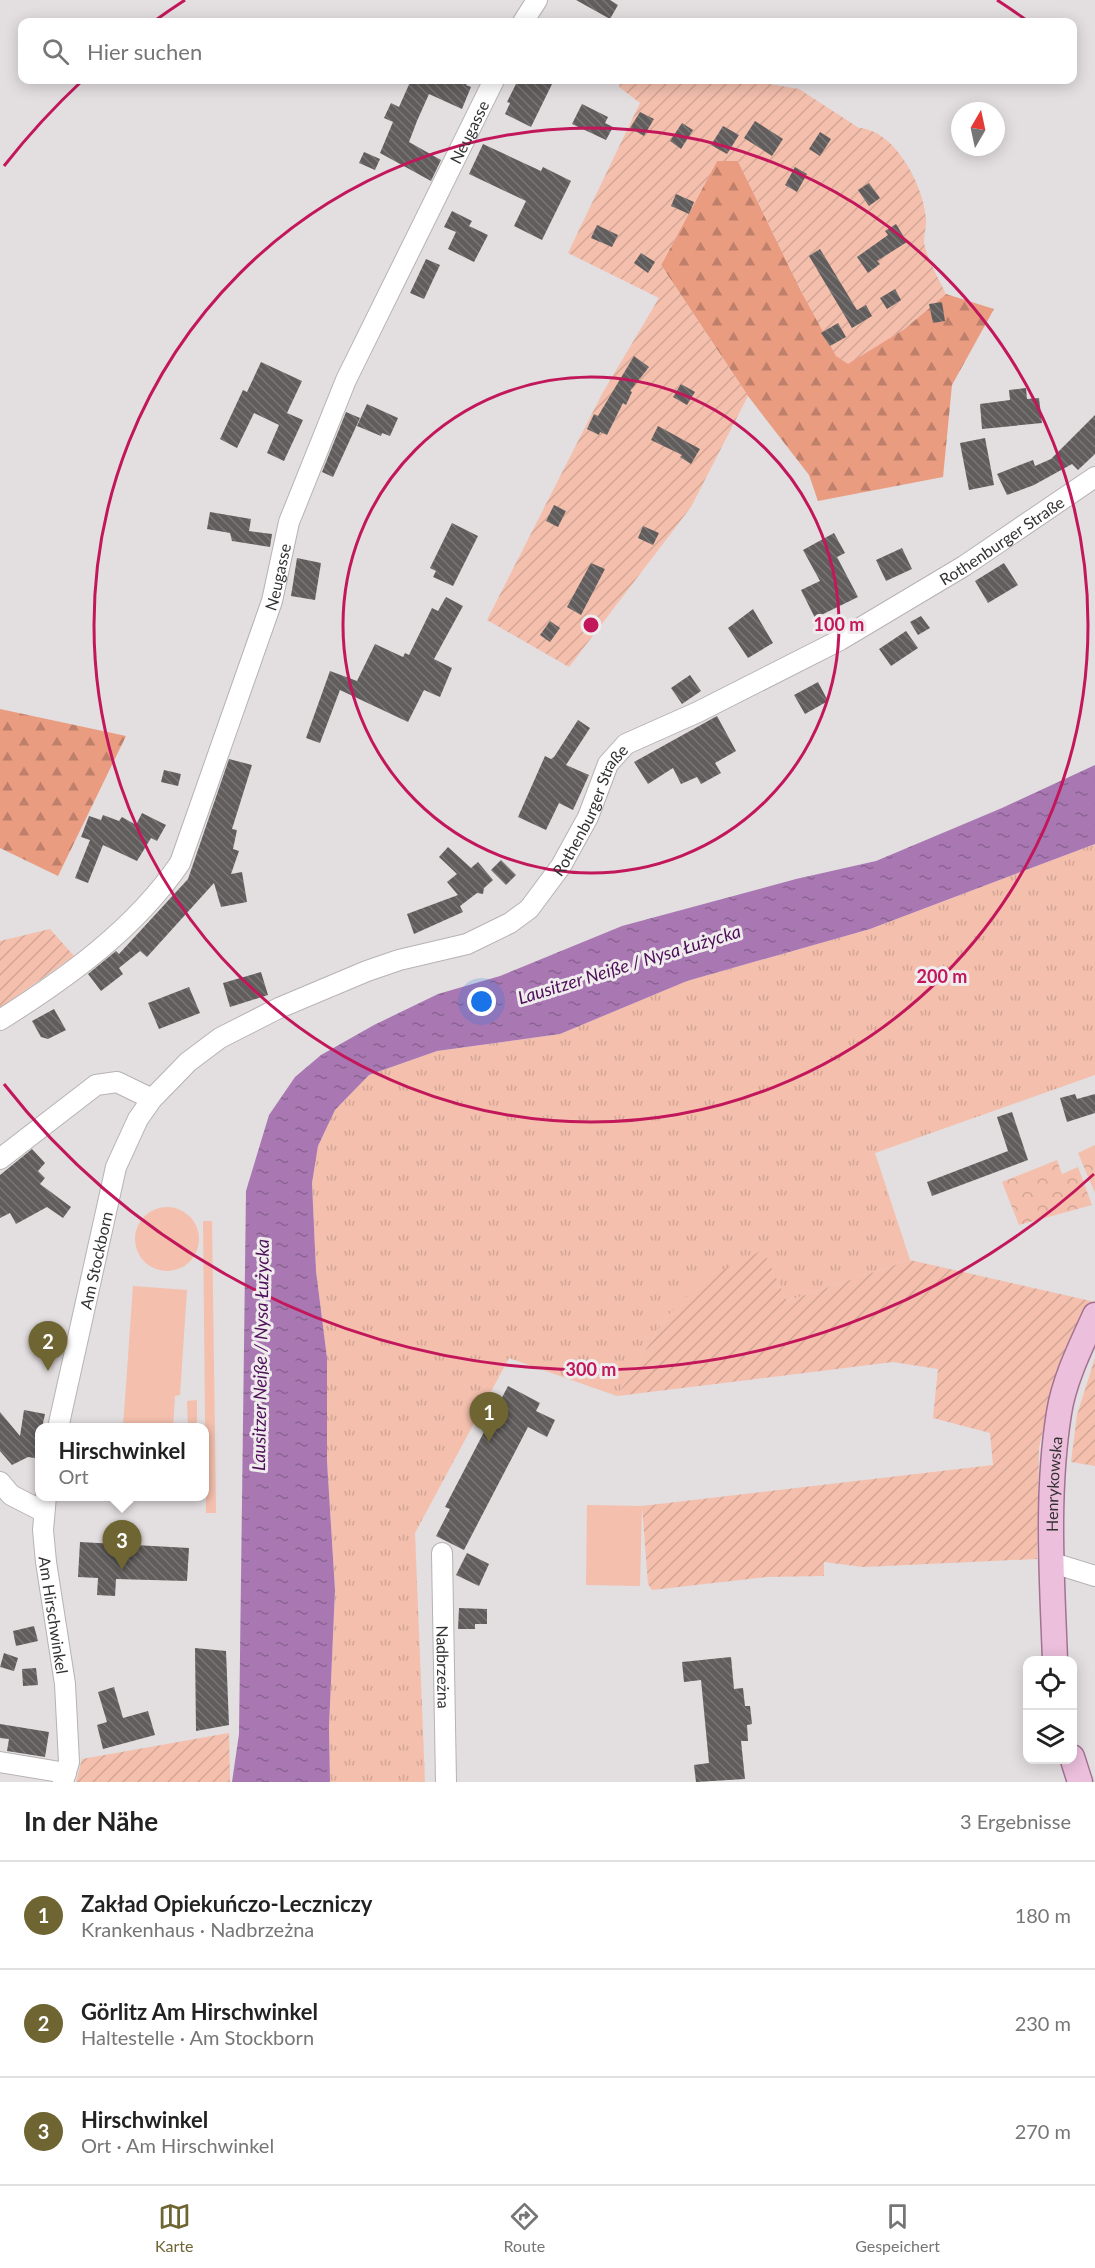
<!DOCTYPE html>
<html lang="de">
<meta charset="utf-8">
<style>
:root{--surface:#fff;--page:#f2f2f2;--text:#222;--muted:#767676;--line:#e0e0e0;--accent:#6e6532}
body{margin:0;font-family:Lato,sans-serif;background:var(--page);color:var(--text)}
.controls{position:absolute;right:18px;bottom:18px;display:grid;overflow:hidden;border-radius:12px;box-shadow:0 3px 15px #0003}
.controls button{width:54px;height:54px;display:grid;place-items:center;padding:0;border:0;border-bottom:2px solid var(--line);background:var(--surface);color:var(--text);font:30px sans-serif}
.compass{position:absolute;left:951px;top:102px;width:54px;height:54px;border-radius:50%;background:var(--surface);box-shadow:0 3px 15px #0003;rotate:9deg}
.you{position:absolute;left:482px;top:1002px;width:21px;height:21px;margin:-15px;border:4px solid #fff;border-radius:50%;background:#1a73e8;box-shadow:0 0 0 9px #1a73e833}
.badge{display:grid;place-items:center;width:39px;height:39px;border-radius:50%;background:var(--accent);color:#fff;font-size:20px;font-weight:700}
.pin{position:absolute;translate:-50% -50px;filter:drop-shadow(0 2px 3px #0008)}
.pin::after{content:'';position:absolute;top:32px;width:21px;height:18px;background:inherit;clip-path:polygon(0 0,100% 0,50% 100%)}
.popup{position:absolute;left:35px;top:1423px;width:174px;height:78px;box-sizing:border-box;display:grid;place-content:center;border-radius:12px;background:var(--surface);filter:drop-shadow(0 2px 4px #0005);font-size:20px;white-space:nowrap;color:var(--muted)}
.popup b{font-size:22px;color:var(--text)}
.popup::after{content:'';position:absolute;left:50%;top:100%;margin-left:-12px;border:12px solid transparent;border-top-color:var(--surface)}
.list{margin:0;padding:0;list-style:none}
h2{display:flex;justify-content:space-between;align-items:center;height:78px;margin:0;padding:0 24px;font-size:26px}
h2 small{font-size:20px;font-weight:400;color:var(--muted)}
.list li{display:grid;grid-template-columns:39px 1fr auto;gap:18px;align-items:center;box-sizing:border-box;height:108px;padding:0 24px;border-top:2px solid var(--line)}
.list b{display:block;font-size:22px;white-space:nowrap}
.list p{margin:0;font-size:20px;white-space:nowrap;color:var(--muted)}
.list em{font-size:20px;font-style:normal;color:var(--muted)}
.icon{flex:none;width:33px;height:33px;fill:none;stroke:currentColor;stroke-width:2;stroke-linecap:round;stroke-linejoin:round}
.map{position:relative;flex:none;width:1095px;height:1782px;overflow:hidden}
.search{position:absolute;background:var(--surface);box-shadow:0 3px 15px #0003;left:18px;right:18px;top:18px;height:66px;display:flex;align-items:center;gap:15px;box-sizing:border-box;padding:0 21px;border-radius:12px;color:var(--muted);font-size:22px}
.sheet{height:402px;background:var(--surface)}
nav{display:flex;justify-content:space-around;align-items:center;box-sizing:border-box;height:84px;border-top:2px solid var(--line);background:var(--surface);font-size:16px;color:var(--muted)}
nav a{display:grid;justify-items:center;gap:3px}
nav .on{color:var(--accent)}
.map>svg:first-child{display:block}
.grass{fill:url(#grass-tufts)}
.forest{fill:url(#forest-firs)}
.park{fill:url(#park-crowns)}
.garden{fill:url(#garden-furrows)}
.pitch{fill:#f4bfad}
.water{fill:url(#water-ripples)}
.building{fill:url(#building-back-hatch)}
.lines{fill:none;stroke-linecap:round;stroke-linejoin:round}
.minor-casing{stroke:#b7b2b3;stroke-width:22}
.major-casing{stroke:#a37292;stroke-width:27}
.minor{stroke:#fff;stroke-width:20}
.major{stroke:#ecbfdd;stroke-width:24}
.ring{fill:none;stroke:#c2185b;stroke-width:3}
.labels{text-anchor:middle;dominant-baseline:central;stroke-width:6;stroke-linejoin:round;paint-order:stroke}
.street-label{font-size:16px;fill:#333232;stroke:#f0eced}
.water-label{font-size:18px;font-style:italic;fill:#4d0f59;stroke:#f0eced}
.centre{fill:#c2185b;stroke:#f0eced;stroke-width:3}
.ring-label{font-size:18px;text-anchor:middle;font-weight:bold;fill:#c2185b;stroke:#f0eced;stroke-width:6;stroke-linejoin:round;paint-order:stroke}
</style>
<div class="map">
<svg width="1095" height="1782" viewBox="0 0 1095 1782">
<defs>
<pattern id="grass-tufts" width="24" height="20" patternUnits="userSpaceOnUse" patternTransform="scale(1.5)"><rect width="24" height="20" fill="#f4bfad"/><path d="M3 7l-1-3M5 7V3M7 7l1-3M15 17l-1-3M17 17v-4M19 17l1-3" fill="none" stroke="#d2a595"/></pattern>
<pattern id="forest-firs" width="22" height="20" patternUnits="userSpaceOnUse" patternTransform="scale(1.5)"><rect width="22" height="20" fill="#ea9c81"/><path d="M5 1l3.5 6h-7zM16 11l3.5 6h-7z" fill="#be806a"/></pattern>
<pattern id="park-crowns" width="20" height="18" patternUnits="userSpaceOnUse" patternTransform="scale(1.5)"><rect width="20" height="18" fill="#f4bfad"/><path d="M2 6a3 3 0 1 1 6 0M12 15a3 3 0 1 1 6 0" fill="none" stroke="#d2a595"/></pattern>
<pattern id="garden-furrows" width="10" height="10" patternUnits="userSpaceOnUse" patternTransform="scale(1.5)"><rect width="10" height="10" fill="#f4bfad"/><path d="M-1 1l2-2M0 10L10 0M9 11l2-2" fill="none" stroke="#d2a595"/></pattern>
<pattern id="water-ripples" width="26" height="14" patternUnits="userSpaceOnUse" patternTransform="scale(1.5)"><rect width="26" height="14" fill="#a978b3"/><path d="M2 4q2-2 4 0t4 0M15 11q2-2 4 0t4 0" fill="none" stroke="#8a6392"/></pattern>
<pattern id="building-back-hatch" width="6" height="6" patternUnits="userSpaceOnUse" patternTransform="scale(1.5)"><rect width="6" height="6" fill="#615d5c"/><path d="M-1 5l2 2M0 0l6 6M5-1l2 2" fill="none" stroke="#797676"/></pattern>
</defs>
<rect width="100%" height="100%" fill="#e3dedf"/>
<!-- grass -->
<path class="grass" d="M1095,844V1075L875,1153L910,1260L787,1301L763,1251L666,1317L617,1396L509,1358L415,1533L425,1782H330L329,1727L335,1590L327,1461V1358L316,1271L312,1183L318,1146L335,1110L369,1075L437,1051L560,1034L687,981L870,929Z"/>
<!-- forest -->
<path class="forest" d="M717,161H738L803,295L903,330L946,294L994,309L952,385L943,477L818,501L809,475L748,396L661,265Z
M0,709L126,736L58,876L0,848Z"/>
<!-- park -->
<path class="park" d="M1095,1145V1193L1078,1153Z
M1057,1160L1062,1174L1078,1167L1092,1205L1019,1225L1002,1182Z"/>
<!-- garden -->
<path class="garden" d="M621,80H745L799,89L859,128C895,130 924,186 926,219C927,228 922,238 925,247C929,263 939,279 946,294L903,330L848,364L836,356L803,295L738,161H717L661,265L748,396L691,507L569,667L487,620L602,394L659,298L568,253L640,103L619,87Z
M50,929L74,956L0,1008V941Z
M763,1250L787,1301L910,1260L1095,1302V1314L1044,1425L1039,1448L1037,1559L863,1567L824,1562V1576L767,1577L652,1590L648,1584L642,1506L993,1465L990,1433L933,1418L938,1369L893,1362L617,1396L666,1317L706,1278Z
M1095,1358V1466L1071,1462L1077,1415Z
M229,1733L230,1782H76L82,1759Z"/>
<!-- pitch -->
<path class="pitch" d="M135 1239a32 32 0 1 1 64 0a32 32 0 1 1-64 0Z
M203,1221H212L216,1513H206Z
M133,1286L187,1290L180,1395L175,1396L173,1427H123Z
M197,1400V1427H188L187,1401Z
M587,1505L642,1506L640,1586L586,1585Z"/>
<!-- water -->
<path class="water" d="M1095,765V844L870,929L687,981L560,1034L437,1051L369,1075L335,1110L318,1146L312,1183L316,1271L327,1358V1461L335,1590L329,1727L330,1782H232L239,1734L246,1191L269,1115L295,1077L321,1055L374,1025L438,994L500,976L622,926L796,879L876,861L1002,808Z"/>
<!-- building -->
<path class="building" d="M576,0H610L618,5L610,19Z
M411,80H469L466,85L471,87L462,109L429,94L417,121L409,142L441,160L431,181L380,153L393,122L384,118L391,103L399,107Z
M518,80H554L531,127L505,114L510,103L507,102Z
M582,104L608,117L605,123L613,127L606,140L572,124Z
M640,112L654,119L644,136L630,128Z
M755,121L783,139L772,156L744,138Z
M682,123L693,130L681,149L670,141Z
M723,126L739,135L727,154L711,145Z
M820,132L831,139L820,156L809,149Z
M483,144L541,171L543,167L571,181L542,240L514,226L526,201L469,174Z
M364,152L380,159L375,170L359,163Z
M795,167L807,174L797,192L785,185Z
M869,183L880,198L869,206L858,190Z
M676,194L694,202L689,214L671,206Z
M452,211L472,221L469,226L488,235L474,262L448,249L456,232L444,227Z
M896,224L907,242L877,261L880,264L868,273L857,257L888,235L885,231Z
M597,225L618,235L612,247L591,238Z
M820,249L857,310L866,305L872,316L852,328L809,256Z
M641,253L655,262L648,273L634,263Z
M426,259L440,265L424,299L410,293Z
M895,289L901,300L887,309L880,298Z
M942,302L945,321L933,323L929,304Z
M838,323L846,337L830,346L821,333Z
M634,356L649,367L630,391L632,392L626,405L623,403L607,435L600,432L599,435L587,429L594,414L598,416Z
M261,362L302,381L287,413L303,420L284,461L267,453L279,425L254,413L237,448L220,439L243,390L247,392Z
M681,384L695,392L687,405L673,397Z
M1026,388L1027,399L1039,398L1042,423L982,429L980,404L1010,400L1009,390Z
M367,404L398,418L390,436L382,433L381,436L357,426Z
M346,412L360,418L333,477L322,472Z
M1095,415V454L1078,470L1072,464L1034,485L1007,495L997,474L1033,460L1035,466L1051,459Z
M658,426L700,449L691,464L680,457L682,455L651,440Z
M985,438L994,485L969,490L960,443Z
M554,505L566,511L558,527L546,521Z
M210,512L251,519L249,531L272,534L270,547L232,541L230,533L207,529Z
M452,523L478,536L453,586L433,577L436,571L430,568Z
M643,526L659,533L653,545L638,538Z
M834,533L845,553L837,557L858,597L815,618L801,590L820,581L803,550Z
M902,548L912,569L886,581L876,560Z
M297,558L321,563L315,600L291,596Z
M591,563L605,569L581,615L567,607Z
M1004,563L1018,585L988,603L975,581Z
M446,597L463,606L434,659L452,668L440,697L424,690L408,722L340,690L320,743L306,738L330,671L357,681L375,644L403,657L405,653L409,655L432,608L438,611Z
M753,609L773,643L748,658L728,628Z
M921,616L930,628L918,635L910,622Z
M550,621L560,628L550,642L540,635Z
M906,631L918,648L891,666L879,649Z
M690,675L701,691L682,704L671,688Z
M818,682L828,701L805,714L794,695Z
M717,716L736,751L715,763L721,773L701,784L697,777L681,784L673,768L648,784L634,762Z
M578,720L590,728L566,765L589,775L573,810L559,803L546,830L518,817L545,756L551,759L554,757Z
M229,759L252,765L232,829L237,830L233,849L239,851L231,874L242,872L247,902L221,907L214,883L147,957L140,951L119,968L123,974L101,991L88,974L116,951L119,954L188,879Z
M164,770L181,774L178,786L161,782Z
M142,813L166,825L157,841L151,838L137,861L103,845L88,883L75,878L90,840L81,837L89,816L101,820L103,815L119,821L122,817L136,825Z
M448,847L471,868L478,862L493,880L484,888L483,894L477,893L460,906L463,912L414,934L407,914L458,895L447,882L457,874L439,857Z
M501,860L516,875L506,885L491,870Z
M261,972L268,995L230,1007L223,983Z
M189,987L200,1013L159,1029L148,1003Z
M54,1009L66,1030L48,1039L41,1037L32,1021Z
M1075,1094L1077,1099L1095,1094V1113L1067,1122L1060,1098Z
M1012,1112L1028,1160L932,1196L927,1182L1008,1151L997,1117Z
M32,1149L45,1163L38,1171L45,1178L40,1184L71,1207L63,1218L47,1207L16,1224L10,1213L0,1218V1175Z
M508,1386L540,1403L536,1411L555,1420L547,1437L528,1427L464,1550L436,1536L450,1509L445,1507Z
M24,1410L45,1414L42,1428H39L35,1458L28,1457L12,1465L0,1451V1412L20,1436Z
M80,1542L189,1548L187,1581L116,1579L115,1596L97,1595L98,1578L78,1577Z
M467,1553L489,1564L479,1586L456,1575Z
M459,1608L487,1609V1624H475V1629H458Z
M34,1626L38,1641L16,1646L13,1631Z
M195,1648L226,1651L229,1725L196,1731Z
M4,1653L18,1658L14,1671L0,1667Z
M731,1657L734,1689L743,1688L745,1706H750L752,1724L747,1725L748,1741H741L745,1779L696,1782L694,1765L709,1763L701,1680L684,1682L682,1662Z
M36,1668L38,1685L23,1686L22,1669Z
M114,1687L123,1718L148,1711L155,1735L103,1749L97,1725L107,1722L98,1692Z
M0,1724L49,1732L45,1757L7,1751L9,1739L0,1738Z"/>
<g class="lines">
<!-- minor casing -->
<g class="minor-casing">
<g id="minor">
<path d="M523,22L537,0"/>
<path id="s1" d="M0,1020C67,978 135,929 180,863L272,601L289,522L346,380L494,80"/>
<path d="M0,1159L96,1085L117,1082L152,1099"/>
<path id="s2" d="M58,1428L116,1167L138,1119L152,1099L188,1062L220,1038L279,1008L367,971L399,960L467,944L510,923L529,909L561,866L588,817L608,764L626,744L698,712L840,640L964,566L1095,477"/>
<path d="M0,1482L11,1495L44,1512"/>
<path id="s3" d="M46,1496L43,1530L46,1562L65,1684L69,1762L63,1782"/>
<path id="s4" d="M442,1553L446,1782"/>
<path d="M1053,1563L1095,1576"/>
<path d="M0,1762L66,1773"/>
</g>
</g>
<!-- major casing -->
<g class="major-casing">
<g id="major">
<path id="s5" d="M1055,1660C1052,1579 1046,1494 1059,1413C1064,1380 1081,1346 1095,1315"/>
<path d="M1072,1757L1080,1782"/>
</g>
</g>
<!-- minor -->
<use href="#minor" class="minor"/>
<!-- major -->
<use href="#major" class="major"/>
</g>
<!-- distance rings -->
<g class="ring">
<circle cx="591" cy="625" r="248"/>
<circle cx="591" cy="625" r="497"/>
<path d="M1094 1174A745 745 0 0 1 4 1084M4 166A745 745 0 0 1 83 80M153 22A745 745 0 0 1 185 0M997 0A745 745 0 0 1 1029 22"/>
</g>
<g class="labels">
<!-- street labels -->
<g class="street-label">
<text stroke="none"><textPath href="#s1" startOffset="1029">Neugasse</textPath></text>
<text stroke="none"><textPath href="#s2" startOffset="1394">Rothenburger Straße</textPath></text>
<text stroke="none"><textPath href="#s1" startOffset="543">Neugasse</textPath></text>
<text stroke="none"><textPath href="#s2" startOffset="890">Rothenburger Straße</textPath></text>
<text stroke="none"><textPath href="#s2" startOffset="172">Am Stockborn</textPath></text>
<text stroke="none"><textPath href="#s5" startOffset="176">Henrykowska</textPath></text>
<text stroke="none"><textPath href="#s3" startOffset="120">Am Hirschwinkel</textPath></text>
<text stroke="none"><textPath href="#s4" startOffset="114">Nadbrzeżna</textPath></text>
</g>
<!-- water labels -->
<g class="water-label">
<text transform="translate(629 964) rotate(-17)">Lausitzer Neiße / Nysa Łużycka</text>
<text transform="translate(260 1355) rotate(-89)">Lausitzer Neiße / Nysa Łużycka</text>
</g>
</g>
<circle cx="591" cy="625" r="9" class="centre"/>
<g class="ring-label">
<text x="839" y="631">100 m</text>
<text x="942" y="983">200 m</text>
<text x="591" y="1376">300 m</text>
</g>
</svg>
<div class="controls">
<button><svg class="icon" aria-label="locate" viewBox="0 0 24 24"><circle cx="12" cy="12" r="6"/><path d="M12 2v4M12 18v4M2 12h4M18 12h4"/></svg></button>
<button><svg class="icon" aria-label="layers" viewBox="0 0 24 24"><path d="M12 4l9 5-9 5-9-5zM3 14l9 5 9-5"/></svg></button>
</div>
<svg class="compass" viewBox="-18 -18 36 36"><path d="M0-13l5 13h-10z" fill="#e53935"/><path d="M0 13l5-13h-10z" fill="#767676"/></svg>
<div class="you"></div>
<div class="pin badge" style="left:489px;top:1442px">1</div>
<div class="pin badge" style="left:48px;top:1371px">2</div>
<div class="pin badge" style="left:122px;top:1570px">3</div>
<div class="popup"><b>Hirschwinkel</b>Ort</div>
<div class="search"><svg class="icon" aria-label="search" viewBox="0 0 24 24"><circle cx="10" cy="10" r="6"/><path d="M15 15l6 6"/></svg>Hier suchen</div>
</div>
<section class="sheet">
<h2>In der Nähe<small>3 Ergebnisse</small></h2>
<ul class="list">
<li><span class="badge">1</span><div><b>Zakład Opiekuńczo-Leczniczy</b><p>Krankenhaus · Nadbrzeżna</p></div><em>180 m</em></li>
<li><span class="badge">2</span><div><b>Görlitz Am Hirschwinkel</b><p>Haltestelle · Am Stockborn</p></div><em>230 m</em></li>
<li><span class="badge">3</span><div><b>Hirschwinkel</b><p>Ort · Am Hirschwinkel</p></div><em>270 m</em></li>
</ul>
</section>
<nav>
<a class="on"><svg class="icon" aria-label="map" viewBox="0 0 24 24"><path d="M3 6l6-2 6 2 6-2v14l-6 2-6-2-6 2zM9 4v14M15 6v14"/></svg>Karte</a>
<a><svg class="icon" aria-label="directions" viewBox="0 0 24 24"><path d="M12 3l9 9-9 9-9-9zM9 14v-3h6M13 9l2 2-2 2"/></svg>Route</a>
<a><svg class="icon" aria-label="saved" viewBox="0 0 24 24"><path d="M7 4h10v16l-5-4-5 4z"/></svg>Gespeichert</a>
</nav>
